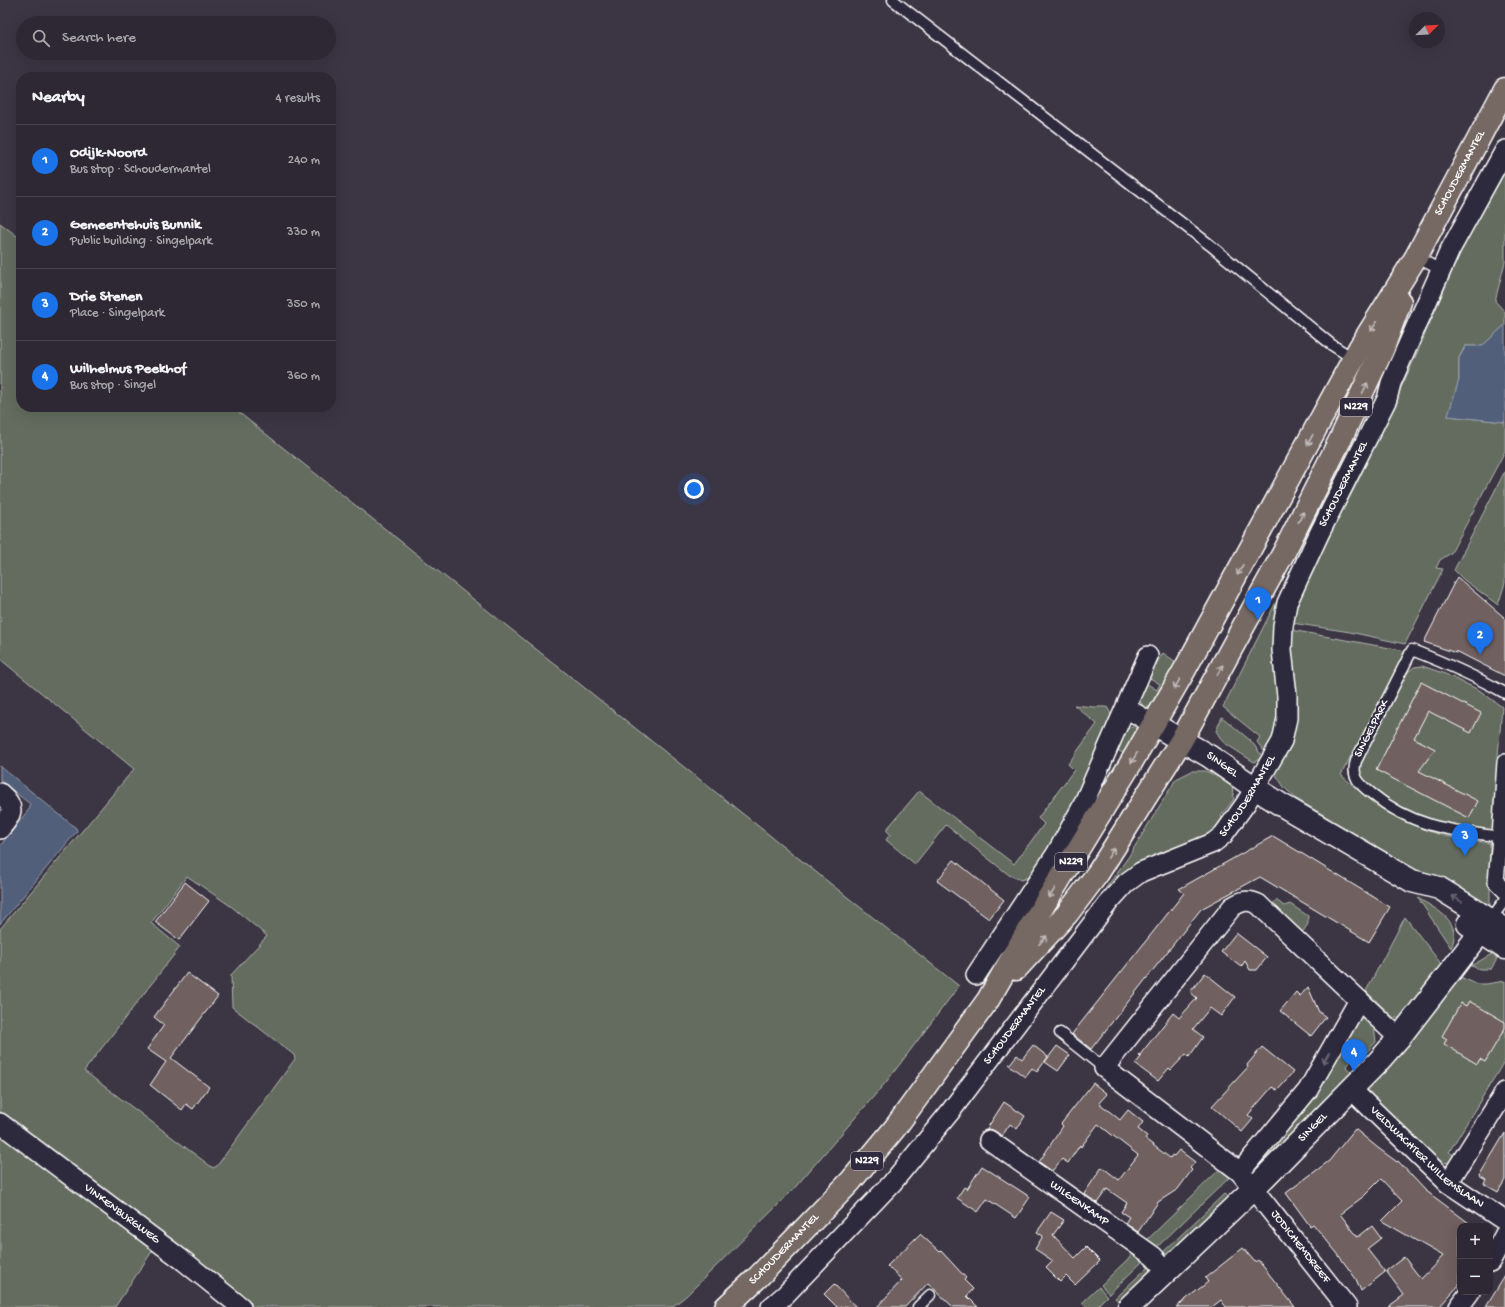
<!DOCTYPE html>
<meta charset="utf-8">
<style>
:root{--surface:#2d2833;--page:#39343f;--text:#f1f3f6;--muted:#a7a6ac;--line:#48444e;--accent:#1a73e8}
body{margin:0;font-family:"Gochi Hand",sans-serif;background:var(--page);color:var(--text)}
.controls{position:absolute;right:12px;bottom:12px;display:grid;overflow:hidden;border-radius:8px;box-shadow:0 4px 16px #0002}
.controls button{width:36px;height:36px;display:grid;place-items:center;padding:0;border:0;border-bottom:1px solid var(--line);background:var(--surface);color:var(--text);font:20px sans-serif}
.compass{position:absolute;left:1409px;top:12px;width:36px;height:36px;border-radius:50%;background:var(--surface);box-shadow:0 4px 16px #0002;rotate:66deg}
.you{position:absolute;left:694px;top:489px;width:14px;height:14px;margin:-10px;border:3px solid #fff;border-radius:50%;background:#1a73e8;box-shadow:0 0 0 6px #1a73e833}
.badge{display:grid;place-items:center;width:26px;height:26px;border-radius:50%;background:var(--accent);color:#fff;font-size:13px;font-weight:700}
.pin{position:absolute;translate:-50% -33px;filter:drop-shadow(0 1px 2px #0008)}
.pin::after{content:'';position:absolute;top:21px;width:14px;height:12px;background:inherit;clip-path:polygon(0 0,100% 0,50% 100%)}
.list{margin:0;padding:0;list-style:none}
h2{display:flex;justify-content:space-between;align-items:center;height:52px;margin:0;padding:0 16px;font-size:17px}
h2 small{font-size:13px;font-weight:400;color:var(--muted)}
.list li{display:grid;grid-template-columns:26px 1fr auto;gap:12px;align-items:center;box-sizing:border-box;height:72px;padding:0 16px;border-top:1px solid var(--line)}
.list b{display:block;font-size:15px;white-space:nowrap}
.list p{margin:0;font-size:13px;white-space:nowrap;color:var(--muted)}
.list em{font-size:13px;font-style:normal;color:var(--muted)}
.icon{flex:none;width:22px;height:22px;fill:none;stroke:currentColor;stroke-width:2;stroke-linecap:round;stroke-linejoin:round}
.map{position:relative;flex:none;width:1505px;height:1307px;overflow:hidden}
.search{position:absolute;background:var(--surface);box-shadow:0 4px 16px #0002;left:16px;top:16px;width:320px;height:44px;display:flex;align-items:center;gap:10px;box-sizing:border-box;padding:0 14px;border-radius:22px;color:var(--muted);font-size:15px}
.panel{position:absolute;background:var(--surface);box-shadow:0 4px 16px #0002;left:16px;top:72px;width:320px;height:340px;border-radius:16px}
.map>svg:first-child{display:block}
.green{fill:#636c5f;stroke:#b1b6af;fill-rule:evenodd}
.water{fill:#515e7a;stroke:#979eaf}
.building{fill:#70615e;stroke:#fff}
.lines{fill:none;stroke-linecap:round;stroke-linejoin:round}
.service-casing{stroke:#fff;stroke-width:13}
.pedestrian-casing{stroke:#fff;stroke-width:18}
.minor-casing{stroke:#fff;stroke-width:22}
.tertiary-casing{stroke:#fff;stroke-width:25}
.primary-casing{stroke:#fff;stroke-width:25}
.service{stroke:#2f2a3d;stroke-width:10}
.pedestrian{stroke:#2f2a3d;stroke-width:15}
.minor{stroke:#2f2a3d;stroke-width:19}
.tertiary{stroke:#2f2a3d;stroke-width:22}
.primary{stroke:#766964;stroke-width:22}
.oneway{stroke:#c1bcb9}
.oneway2{stroke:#6d6a77}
.labels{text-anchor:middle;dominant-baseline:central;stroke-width:4;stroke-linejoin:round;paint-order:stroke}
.shield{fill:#2f2a3d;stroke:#c1bfc5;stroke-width:1}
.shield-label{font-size:11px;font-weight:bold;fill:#fff}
.street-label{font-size:12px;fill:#fff;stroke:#2f2a3d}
</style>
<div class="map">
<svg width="1505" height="1307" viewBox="0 0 1505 1307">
<rect width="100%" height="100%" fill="#3c3544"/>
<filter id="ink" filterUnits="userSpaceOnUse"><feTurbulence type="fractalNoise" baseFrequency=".025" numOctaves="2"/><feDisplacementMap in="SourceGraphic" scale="8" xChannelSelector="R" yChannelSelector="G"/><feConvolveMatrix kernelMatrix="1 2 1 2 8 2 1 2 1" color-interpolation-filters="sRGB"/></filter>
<g filter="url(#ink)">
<!-- green -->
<path class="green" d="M1505,165V262L1495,301L1505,312V325L1482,346H1465L1459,358V380L1448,416L1505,422V451L1451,553L1440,560L1436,568L1443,569L1405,644L1350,632L1292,623L1299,593L1357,483L1418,351L1463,245Z
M0,223L21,239V407H232L959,986L887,1081L791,1192L686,1296L672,1307H251L0,1112V929L134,769L0,659ZM187,876L232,907L267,936L231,975L232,1007L294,1055L295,1059L217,1166L213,1168L84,1071L180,947L151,923Z
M1505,471V583L1498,605L1464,580L1454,570Z
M1281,597V701L1278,730L1266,754L1257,742L1260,737L1223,707L1276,602Z
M1291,630L1406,651L1341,775C1370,801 1401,823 1438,834C1455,839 1473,840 1490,843V914L1295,798L1284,787L1274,772L1280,764L1293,730L1297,694L1290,651Z
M1163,653L1176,662L1158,703L1151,707H1144L1139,700L1140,691L1144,682L1157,690L1160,684L1148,677Z
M1422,666L1443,673L1479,690L1502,707L1492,830C1475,828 1456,828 1439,824C1422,820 1369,791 1361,775C1359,773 1359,769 1359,766L1407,673L1414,667Z
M1074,705L1093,707H1107L1112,716L1068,816L1048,850L1031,876L1021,880L1009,875L946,825L915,864L886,840L890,834L886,830L919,791L1014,864L1044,824L1038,818L1074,770L1068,764L1097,724Z
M1222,717L1251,741L1263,757L1254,762L1223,742L1216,731Z
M1133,726L1138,728L1141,731L1129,757L1116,749L1125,729Z
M1192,771H1206L1220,778L1232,787L1234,799L1221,816L1224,823L1210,836L1137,866L1095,903L1129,856L1176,779Z
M1418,898C1437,910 1463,921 1451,948Z
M1276,900L1284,906L1290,904L1308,916V924L1302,933L1272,906Z
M1405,917L1442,965L1401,1018H1394L1366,991Z
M1497,951L1496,961L1491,969H1480L1471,966Z
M1460,977L1477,984H1486L1505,981V1060L1449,1152L1458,1158L1456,1161L1437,1164L1375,1102L1367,1089Z
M1358,1011L1374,1026L1376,1042L1359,1060L1355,1057L1346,1067L1353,1074L1258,1170L1255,1166Z
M0,1132L153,1250L115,1307H0Z
M1222,1167L1231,1176L1154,1250L1145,1242Z
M1224,1194L1229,1198L1167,1258L1159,1256Z
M1136,1251L1145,1259L1109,1294L1101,1285Z
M1150,1265L1151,1273L1120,1303L1115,1298Z
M1099,1287L1107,1296L1096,1307H1087L1082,1303Z"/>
<!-- water -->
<path class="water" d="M1505,325V422L1448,416L1459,380V358L1466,346H1482Z
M0,766L76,828L77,831L0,924V846L30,808V804L0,780Z"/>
<!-- building -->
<path class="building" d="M1457,577L1505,618V676L1456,651V653L1424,642Z
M1421,682L1481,713L1471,733L1428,711L1414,738L1435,749L1419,771L1478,801L1469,818L1376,770Z
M1273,836L1390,907L1369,942L1260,877L1201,909L1091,1049L1072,1034L1184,893L1179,889Z
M954,860L1004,900L989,919L937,881Z
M185,882L209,901L179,940L155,922Z
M1236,933L1267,957L1257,970H1250L1245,961L1241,967L1221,952Z
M187,973L218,996L171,1058L209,1087L193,1109L186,1104L182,1110L150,1085L166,1062L147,1049L164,1025L154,1017Z
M1205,973L1235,997L1221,1016L1210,1008L1193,1029L1203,1037L1189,1057L1186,1054L1171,1070L1169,1068L1158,1081L1135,1064L1141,1057L1139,1056L1173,1013L1179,1018L1197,998L1190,992Z
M1308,987L1319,1012L1326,1017L1311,1036L1280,1011L1296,992L1300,996Z
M1469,1001L1505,1022V1028L1485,1062L1480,1059L1477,1064L1444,1044L1447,1039L1442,1036L1461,1003L1466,1006Z
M1033,1045L1048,1057L1037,1072L1032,1068L1025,1077L1009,1065L1017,1055L1022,1059Z
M1057,1046L1070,1055L1058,1071L1045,1062Z
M1262,1047L1293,1072L1277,1090L1272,1087L1248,1115L1253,1119L1242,1132L1212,1106L1248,1067L1247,1065Z
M1093,1083L1107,1094L1099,1103L1120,1120L1128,1110L1143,1122L1138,1129L1147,1136L1145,1139L1170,1158L1172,1155L1174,1156L1179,1150L1195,1162L1190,1168L1192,1170L1178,1189L1158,1202L1138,1232L1125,1223L1129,1217L1121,1212L1127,1203L1107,1189L1097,1203L1084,1194L1102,1167L1119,1180L1138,1155L1098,1124L1081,1147L1080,1145L1068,1163L1062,1159L1052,1171L1039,1162L1063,1126L1061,1124Z
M1004,1102L1025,1116L1017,1129L1010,1124L1002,1136L995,1131L990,1129L986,1130Z
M1355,1129L1378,1148L1397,1162L1398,1161L1425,1190L1473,1226H1460V1284L1439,1307H1388L1404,1295L1386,1271L1404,1257L1421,1279L1443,1256L1382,1221L1402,1201L1381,1179L1364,1196L1340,1214L1358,1237L1372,1226L1381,1238L1367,1249L1385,1272L1361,1291L1356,1279L1337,1253L1313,1224L1310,1226L1286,1193L1329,1161Z
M1505,1133V1180L1498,1192L1484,1184L1486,1180L1479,1176Z
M982,1166L1030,1197L1016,1218L987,1199L978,1212L957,1198L964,1187L967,1189Z
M1051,1212L1064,1220L1053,1235L1075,1258L1086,1247L1100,1261L1075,1285L1066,1276L1060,1282L1046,1268L1053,1261L1035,1249L1043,1236L1037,1232Z
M920,1234L940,1252L941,1251L966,1278L964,1280L973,1289L967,1296L978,1307H953L928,1283L905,1307H877L902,1280L887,1266Z
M1243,1248L1255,1262L1258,1260L1295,1307H1226L1221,1300L1212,1307H1176L1208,1282L1205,1278Z
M1505,1276V1307H1486Z
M834,1284L856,1307H837L824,1294Z"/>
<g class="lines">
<!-- service casing -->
<g class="service-casing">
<path id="service" d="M893,0L1210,245L1332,345L1354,359
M1416,257L1441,270
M1505,693C1475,676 1445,663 1412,650L1356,761C1351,776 1359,784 1371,793C1413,828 1453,831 1505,837
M1490,920L1505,900
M1060,1033L1104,1068
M918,1307L930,1295"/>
</g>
<!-- pedestrian casing -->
<g class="pedestrian-casing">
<path id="pedestrian" d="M1505,762L1500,837L1496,882L1505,891"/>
</g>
<!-- minor casing -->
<g class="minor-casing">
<g id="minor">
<path d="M1126,708L1153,724"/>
<path d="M0,793C17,807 12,815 0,829"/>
<path d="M976,975L1056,854L1082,807L1148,656"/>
<path id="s1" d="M1352,1090L1448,1183L1505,1221"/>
<path id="s2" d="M0,1123L185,1262L241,1307"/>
<path id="s3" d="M989,1140L1153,1256L1167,1271"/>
<path d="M1240,1172L1308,1090L1359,1000"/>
<path d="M1448,1183L1505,1092"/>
<path d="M1490,1262L1505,1234"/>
<path id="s4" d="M771,1307L785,1295L892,1183L950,1112L1108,903L1126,883L1141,872L1213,843L1223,835L1246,803L1282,741L1287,718V696L1282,650L1283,626L1287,603L1319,534L1387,399L1391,383L1450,250L1505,150"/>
<path d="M1347,1307L1240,1172L1104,1068L1232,907C1241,901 1248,899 1258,904L1399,1038"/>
<path d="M1459,1307L1470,1292"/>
</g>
</g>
<!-- tertiary casing -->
<g class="tertiary-casing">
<g id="tertiary">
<path id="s5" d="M1153,724L1209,756L1255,788L1280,804L1412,881L1439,888L1505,929"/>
<path d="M1468,924L1505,948"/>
<path id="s6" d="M1129,1307L1254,1188L1377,1063L1399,1038L1490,920"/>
</g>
</g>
<!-- primary casing -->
<g class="primary-casing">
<g id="primary">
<path d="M1016,969L1067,914L1098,873L1181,741L1284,552L1341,438L1383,348L1400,302"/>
<path id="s7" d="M726,1307L757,1278L850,1182L895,1128L988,1000L1026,934L1131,763L1184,671L1360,347L1416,257L1505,89"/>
</g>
</g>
<!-- service -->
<use href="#service" class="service"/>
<!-- pedestrian -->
<use href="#pedestrian" class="pedestrian"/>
<!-- minor -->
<use href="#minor" class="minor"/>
<!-- tertiary -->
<use href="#tertiary" class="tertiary"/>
<!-- primary -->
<use href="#primary" class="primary"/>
</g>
<!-- one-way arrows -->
<defs><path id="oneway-shaft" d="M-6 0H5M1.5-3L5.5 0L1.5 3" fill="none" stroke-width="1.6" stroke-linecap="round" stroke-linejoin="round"/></defs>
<g class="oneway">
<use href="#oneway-shaft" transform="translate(1374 326) rotate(122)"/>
<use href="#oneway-shaft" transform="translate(1365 388) rotate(-65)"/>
<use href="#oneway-shaft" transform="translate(1310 440) rotate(118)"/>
<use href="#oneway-shaft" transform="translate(1301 517) rotate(-64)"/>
<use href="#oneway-shaft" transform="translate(1240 570) rotate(119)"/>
<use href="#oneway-shaft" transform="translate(1220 670) rotate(-61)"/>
<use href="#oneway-shaft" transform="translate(1177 684) rotate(120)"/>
<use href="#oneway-shaft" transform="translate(1134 758) rotate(120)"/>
<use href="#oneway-shaft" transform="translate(1111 853) rotate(-57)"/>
<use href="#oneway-shaft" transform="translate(1052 893) rotate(122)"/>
<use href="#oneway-shaft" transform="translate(1043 940) rotate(-47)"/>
</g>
<g class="oneway2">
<use href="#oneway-shaft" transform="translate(1457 899) rotate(-148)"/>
<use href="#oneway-shaft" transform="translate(1326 1058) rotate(119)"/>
</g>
</g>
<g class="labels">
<!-- shield labels -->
<g class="shield">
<rect x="1340" y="398" width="32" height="18" rx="3"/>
<rect x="1055" y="853" width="32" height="18" rx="3"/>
<rect x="851" y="1152" width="32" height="18" rx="3"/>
</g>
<g class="shield-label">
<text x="1356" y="407">N229</text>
<text x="1071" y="862">N229</text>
<text x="867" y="1161">N229</text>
</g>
<!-- street labels -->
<g class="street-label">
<text stroke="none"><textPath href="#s7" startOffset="1357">SCHOUDERMANTEL</textPath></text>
<text stroke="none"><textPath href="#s4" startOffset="1045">SCHOUDERMANTEL</textPath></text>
<text transform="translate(1372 729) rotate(-63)">SINGELPARK</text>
<text stroke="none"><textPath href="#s5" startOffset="80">SINGEL</textPath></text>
<text stroke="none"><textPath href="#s4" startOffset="709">SCHOUDERMANTEL</textPath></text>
<text stroke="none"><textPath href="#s4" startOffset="373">SCHOUDERMANTEL</textPath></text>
<text stroke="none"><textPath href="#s6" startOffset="257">SINGEL</textPath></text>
<text stroke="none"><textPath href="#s1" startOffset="101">VELDWACHTER WILLEMSLAAN</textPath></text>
<text stroke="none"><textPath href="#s3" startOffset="110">WILGENKAMP</textPath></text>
<text stroke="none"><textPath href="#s2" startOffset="152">VINKENBURGWEG</textPath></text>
<text transform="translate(1300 1247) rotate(52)">JODICHEMDREEF</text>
<text stroke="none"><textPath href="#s7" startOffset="82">SCHOUDERMANTEL</textPath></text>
</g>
</g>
</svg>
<div class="controls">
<button>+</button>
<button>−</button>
</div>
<svg class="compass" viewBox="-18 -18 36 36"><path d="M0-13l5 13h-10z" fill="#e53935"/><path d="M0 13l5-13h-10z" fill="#a7a6ac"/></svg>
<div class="you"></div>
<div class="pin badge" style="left:1258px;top:620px">1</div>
<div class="pin badge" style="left:1480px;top:655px">2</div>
<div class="pin badge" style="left:1465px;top:856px">3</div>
<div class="pin badge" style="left:1354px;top:1072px">4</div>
<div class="search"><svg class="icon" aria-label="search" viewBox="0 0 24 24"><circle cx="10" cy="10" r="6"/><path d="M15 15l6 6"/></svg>Search here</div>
<section class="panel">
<h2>Nearby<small>4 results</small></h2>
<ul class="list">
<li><span class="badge">1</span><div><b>Odijk-Noord</b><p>Bus stop · Schoudermantel</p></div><em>240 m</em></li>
<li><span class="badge">2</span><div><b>Gemeentehuis Bunnik</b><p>Public building · Singelpark</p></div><em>330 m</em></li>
<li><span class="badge">3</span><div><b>Drie Stenen</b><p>Place · Singelpark</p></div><em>350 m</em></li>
<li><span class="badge">4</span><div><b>Wilhelmus Peekhof</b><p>Bus stop · Singel</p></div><em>360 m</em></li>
</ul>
</section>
</div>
